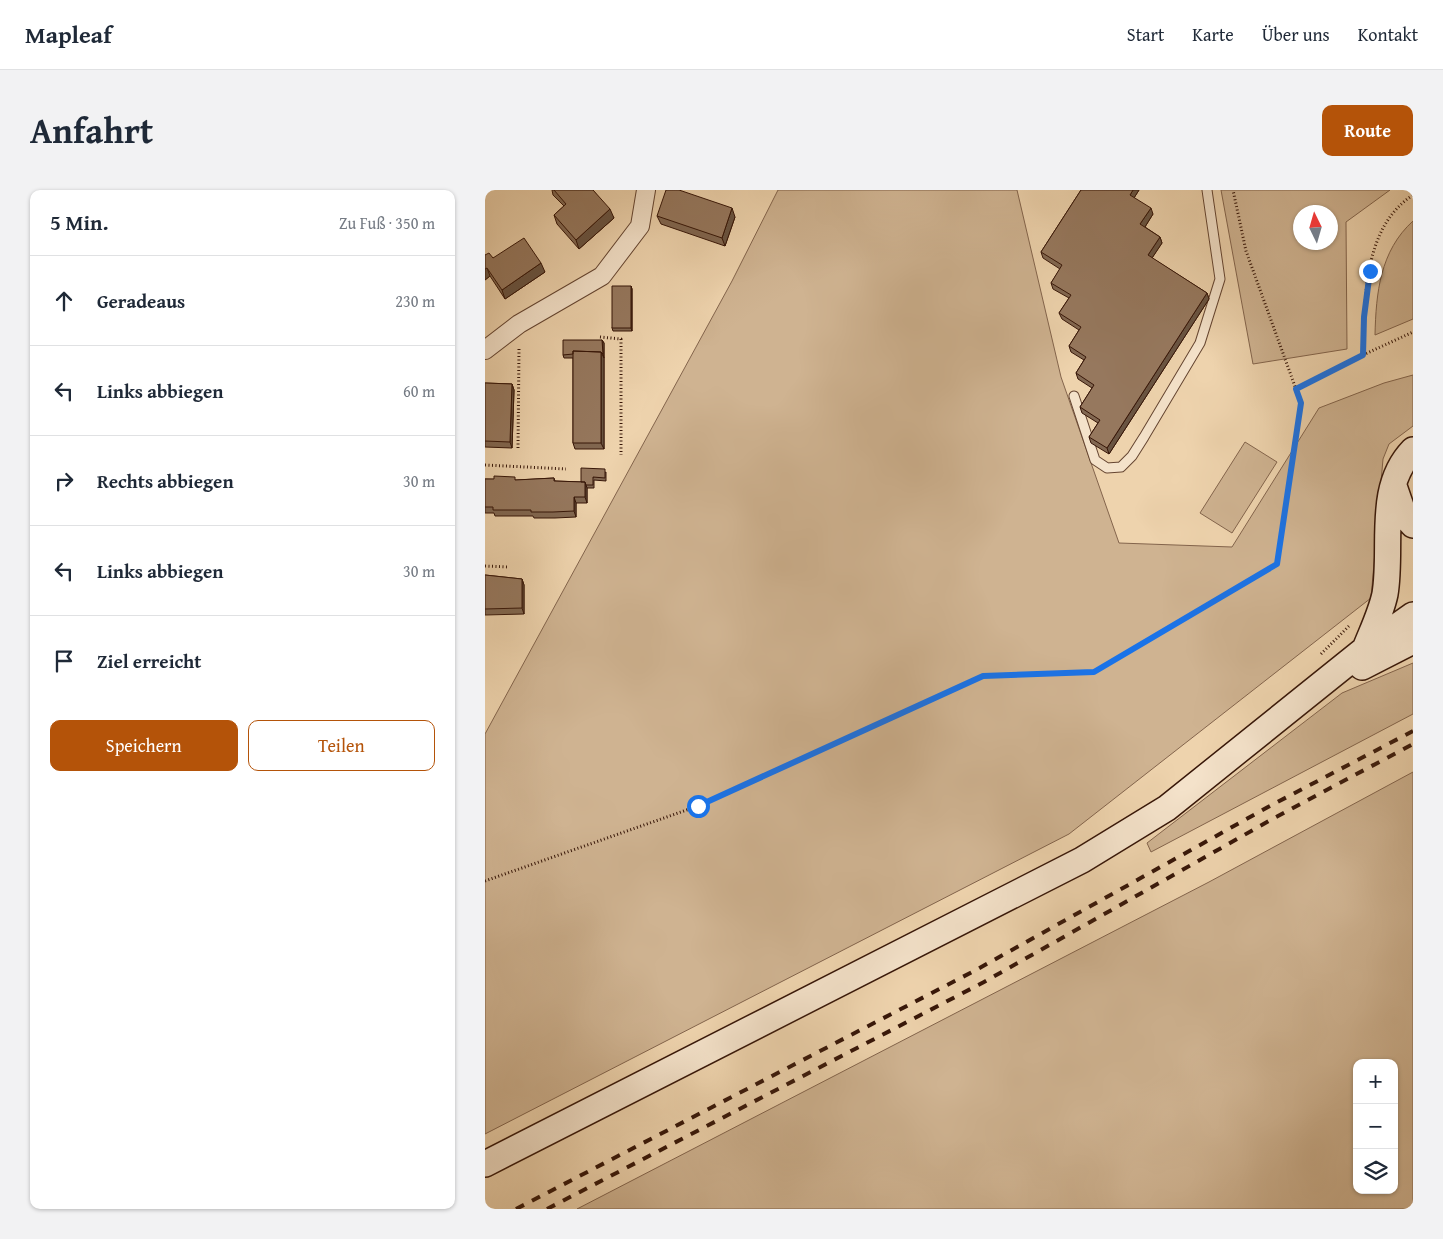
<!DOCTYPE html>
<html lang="de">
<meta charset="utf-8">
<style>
:root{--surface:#fff;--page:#f2f2f3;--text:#1f2937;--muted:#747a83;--line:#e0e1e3;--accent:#b45309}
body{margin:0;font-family:"Gentium Book Plus",serif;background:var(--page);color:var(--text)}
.controls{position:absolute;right:15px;bottom:15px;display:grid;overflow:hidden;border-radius:10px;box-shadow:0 1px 4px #0004}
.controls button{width:45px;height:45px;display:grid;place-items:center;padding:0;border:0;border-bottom:1px solid var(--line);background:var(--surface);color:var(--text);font:25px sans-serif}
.compass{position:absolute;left:808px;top:15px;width:45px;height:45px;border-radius:50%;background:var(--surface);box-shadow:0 1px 4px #0004;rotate:355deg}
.stop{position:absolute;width:15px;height:15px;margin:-11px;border:4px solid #1a73e8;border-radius:50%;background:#fff}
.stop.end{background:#1a73e8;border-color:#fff;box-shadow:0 1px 5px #0008}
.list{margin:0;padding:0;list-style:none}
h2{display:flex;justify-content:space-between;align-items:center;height:65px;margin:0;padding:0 20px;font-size:21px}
h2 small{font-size:16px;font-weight:400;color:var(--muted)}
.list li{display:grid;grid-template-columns:32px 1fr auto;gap:15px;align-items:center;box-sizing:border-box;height:90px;padding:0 20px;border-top:1px solid var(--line)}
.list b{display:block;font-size:19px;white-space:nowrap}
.list em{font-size:16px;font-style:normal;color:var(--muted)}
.actions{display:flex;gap:10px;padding:15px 20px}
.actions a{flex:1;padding:11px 0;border:1px solid var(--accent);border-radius:10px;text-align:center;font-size:18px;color:var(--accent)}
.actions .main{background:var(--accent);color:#fff}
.icon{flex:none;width:28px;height:28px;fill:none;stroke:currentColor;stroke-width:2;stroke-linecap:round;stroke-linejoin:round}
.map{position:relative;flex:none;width:928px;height:1019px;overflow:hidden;border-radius:10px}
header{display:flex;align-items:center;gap:30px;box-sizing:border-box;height:70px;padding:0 25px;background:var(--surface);border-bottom:1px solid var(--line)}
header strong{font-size:24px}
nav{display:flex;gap:28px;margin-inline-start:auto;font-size:18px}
.intro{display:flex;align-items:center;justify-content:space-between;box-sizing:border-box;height:120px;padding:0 30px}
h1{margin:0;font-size:35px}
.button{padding:12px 22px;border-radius:10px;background:var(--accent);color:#fff;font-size:18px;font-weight:700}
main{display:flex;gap:30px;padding:0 30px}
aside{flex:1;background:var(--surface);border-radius:10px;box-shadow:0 1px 4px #0004}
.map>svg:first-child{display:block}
.green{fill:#cfb391;stroke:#83644c;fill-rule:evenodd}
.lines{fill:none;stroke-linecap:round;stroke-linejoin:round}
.service-casing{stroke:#654531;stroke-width:11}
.minor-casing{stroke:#654531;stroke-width:20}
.secondary-casing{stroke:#371608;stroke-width:28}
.path{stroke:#371608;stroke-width:3;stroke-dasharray:1 2.5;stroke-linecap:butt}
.service{stroke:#f4e2ca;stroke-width:9}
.minor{stroke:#f4e2ca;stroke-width:18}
.secondary{stroke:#f4e2ca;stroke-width:25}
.rail{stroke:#371608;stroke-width:4;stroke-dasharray:9 9;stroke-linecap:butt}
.wall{fill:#816751;stroke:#371608}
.shaded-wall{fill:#695442;stroke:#371608}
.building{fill:#96785e;stroke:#371608}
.route{stroke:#1a73e8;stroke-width:6}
</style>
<header>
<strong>Mapleaf</strong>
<nav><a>Start</a><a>Karte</a><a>Über uns</a><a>Kontakt</a></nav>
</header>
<div class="intro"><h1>Anfahrt</h1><a class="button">Route</a></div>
<main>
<aside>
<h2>5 Min.<small>Zu Fuß · 350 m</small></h2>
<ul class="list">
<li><svg class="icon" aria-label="ahead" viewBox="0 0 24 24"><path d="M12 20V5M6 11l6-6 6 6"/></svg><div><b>Geradeaus</b></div><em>230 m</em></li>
<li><svg class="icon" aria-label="left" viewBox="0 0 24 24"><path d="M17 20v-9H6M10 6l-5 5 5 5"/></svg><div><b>Links abbiegen</b></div><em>60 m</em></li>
<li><svg class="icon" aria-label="right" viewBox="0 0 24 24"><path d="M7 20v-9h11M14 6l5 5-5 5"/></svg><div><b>Rechts abbiegen</b></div><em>30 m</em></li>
<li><svg class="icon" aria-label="left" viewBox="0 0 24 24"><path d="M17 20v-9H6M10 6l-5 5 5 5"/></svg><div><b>Links abbiegen</b></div><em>30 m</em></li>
<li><svg class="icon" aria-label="arrive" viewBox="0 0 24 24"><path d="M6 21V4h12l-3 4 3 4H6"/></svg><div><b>Ziel erreicht</b></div></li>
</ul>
<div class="actions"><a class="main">Speichern</a><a>Teilen</a></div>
</aside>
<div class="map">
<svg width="928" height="1019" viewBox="0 0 928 1019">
<rect width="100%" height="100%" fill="#eed3ad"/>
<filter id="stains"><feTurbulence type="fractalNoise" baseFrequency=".004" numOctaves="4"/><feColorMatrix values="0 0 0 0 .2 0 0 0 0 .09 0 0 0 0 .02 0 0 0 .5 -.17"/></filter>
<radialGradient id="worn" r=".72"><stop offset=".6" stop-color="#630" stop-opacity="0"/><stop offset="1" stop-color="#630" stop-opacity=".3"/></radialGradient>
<!-- green -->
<path class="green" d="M293,0H532L576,187L634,353L747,357L834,218L899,193L928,185V236L904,254L898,269L886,408L584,644L0,944V544L247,91Z
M736,0H905L861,32L862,159L768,174ZM846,22V52H816V22Z
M928,31V129L890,145C891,103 895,61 928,31Z
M760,252L792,272L747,343L715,323Z
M928,473V524L666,662L662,653L857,503Z
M928,582V1019H92L724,692ZM872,873H909V1000H872Z"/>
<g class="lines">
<!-- service casing -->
<g class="service-casing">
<path id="service" d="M589,206L610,270L622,278L636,277L647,266L659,247L715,153L735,89L722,0"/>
</g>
<!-- minor casing -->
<g class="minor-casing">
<path id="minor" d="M0,160L34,134L117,86L155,36L161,0"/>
</g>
<!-- secondary casing -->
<g class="secondary-casing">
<path id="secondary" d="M909,296L919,325L928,335
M880,459C887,441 896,423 900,404C908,356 891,298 928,260
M877,477L928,451
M0,974L597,670L682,618L880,459L928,425"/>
</g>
<!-- path -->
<path class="path" d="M115,147L136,149V265
M878,165L928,142
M811,199L878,165C880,112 877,38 928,5
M33,258L34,158
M0,275L81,279
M0,376L24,377
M836,464L865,435
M0,691L213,616L498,486L609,482L792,374L816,213L761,61L748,0"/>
<!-- service -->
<use href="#service" class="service"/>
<!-- minor -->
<use href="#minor" class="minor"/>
<!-- secondary -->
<use href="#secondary" class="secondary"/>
<!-- rail -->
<path class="rail" d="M31,1019L491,780L783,617L928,541
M62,1019L499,792L791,627L928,554"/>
</g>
<!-- wall -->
<path class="wall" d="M67,0H108L129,28L94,59L72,34L69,25L79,16L68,5Z
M596,0H654L649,8L668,24L660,37L675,47L677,53L667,68L722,103L724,109L624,264L606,253L604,247L613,233L597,223L595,217L607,198L593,189L591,183L599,170L586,162L584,156L594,140L577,129L574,123L584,108L568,99L566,93L575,79L558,68L556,62Z
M172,26L250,27L240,56L176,34Z
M0,65L8,68L60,82L20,109L5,86L0,90Z
M146,96L147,99V141H128L127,138Z
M117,150L119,153V259H90L88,253V168H79L78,165Z
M0,193L27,194L29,200L27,258L0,257Z
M121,282V291L109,290V298H102V313H91V327L70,328H49L48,326H10L9,323H0V289L32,290L69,288L70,291L96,292Z
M0,385L37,389L39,395V424L0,425Z"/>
<!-- shaded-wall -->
<path class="shaded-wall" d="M648,0H654L647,11L645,5Z
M247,18L250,27L240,56L237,48Z
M666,18L668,24L658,40L655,34Z
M125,19L129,28L94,59L91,50Z
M675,47L677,53L665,71L663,65Z
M56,73L60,82L20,109L17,100Z
M2,78L5,86L0,90V79Z
M146,96L147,99V141L146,138Z
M722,103L724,109L624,264L622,258Z
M117,150L119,153V168L118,164Z
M116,162L119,168V259L116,253Z
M27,194L29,200L27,258L25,252Z
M100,292L102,298V313L100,307Z
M89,307L91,313V327L89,321Z
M37,389L39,395V424L37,418Z"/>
<!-- building -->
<path class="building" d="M69,0H108L125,19L91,50L69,25L81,14Z
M181,0H194L247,18L237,48L172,26Z
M596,0H648L645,5L666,18L655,34L675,47L663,65L722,103L622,258L604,247L615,230L595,217L609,195L591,183L601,167L584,156L596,137L574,123L586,105L566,93L577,75L556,62Z
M39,48L56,73L17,100L2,78L0,79V65L4,63L8,68Z
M127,96H146V138H127Z
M78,150H117L118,164L116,162L88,161V164L78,165Z
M88,161L116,162V253H88Z
M0,193L27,194L25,252L0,251Z
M96,278L120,279V288L108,287V295H101L100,292H96Z
M9,286L30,287V290L69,288V291L100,292V307H89V321L68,322H46V320H8V317H0V289H9Z
M0,385L37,389V418L0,419Z"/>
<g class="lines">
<!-- route -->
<path class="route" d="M213,616L498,486L609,482L792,374L816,213L811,199L878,165L879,127L885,81"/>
</g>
<rect width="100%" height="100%" filter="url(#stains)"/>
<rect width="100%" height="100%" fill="url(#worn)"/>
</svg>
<div class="controls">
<button>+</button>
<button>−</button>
<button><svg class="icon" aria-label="layers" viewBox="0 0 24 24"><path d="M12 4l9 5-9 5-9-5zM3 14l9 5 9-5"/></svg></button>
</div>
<svg class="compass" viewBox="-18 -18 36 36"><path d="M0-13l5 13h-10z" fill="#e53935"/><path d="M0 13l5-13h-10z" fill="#747a83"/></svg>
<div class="stop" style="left:213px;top:616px"></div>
<div class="stop end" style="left:885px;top:81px"></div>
</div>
</main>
